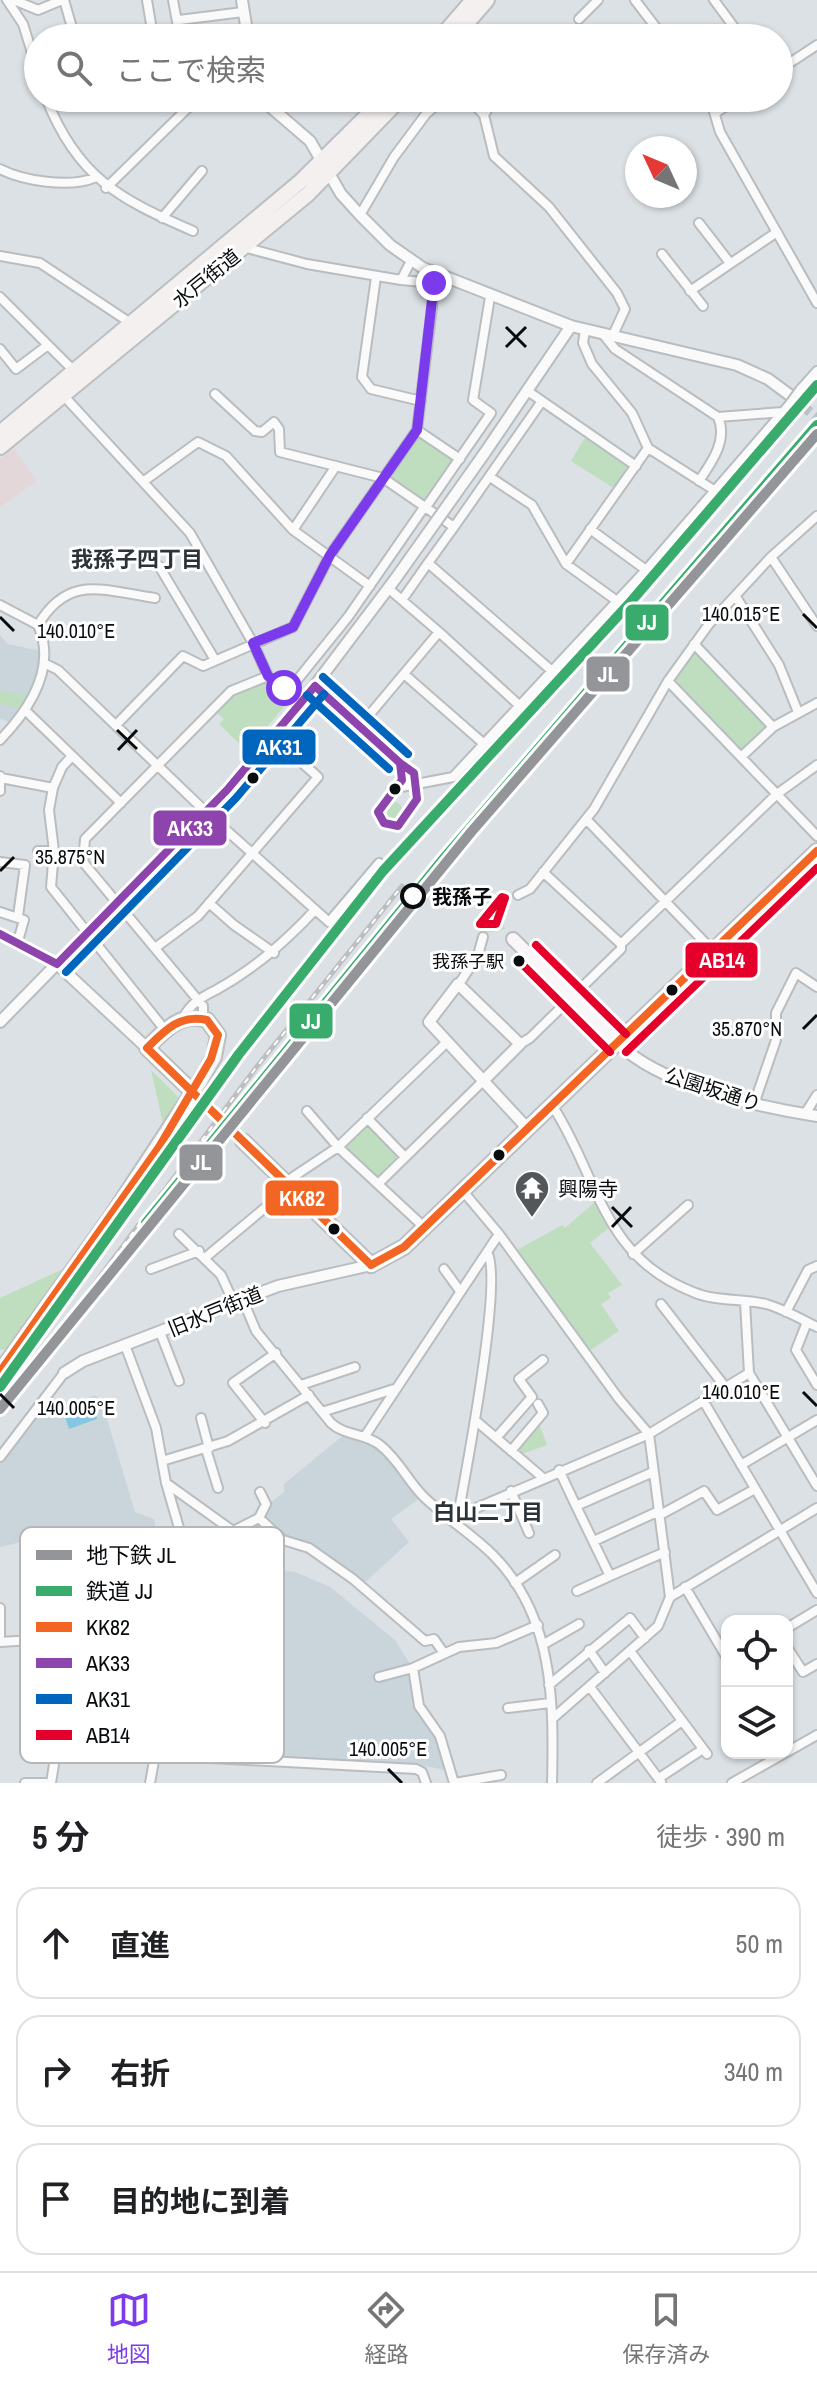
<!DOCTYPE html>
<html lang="ja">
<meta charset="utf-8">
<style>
:root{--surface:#fff;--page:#f2f2f2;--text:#202124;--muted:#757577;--line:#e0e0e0;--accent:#7c3aed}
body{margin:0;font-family:"Archivo Narrow","Noto Sans JP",sans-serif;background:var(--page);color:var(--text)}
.controls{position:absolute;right:24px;bottom:24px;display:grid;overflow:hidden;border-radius:16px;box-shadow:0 2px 6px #0004}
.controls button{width:72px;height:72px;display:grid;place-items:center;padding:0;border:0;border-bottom:2px solid var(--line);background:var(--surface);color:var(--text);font:40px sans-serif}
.compass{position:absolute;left:625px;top:136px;width:72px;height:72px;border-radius:50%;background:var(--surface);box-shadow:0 2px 6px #0004;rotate:314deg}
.stop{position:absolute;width:24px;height:24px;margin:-18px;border:6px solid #7c3aed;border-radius:50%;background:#fff}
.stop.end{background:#7c3aed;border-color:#fff;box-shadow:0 2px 8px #0008}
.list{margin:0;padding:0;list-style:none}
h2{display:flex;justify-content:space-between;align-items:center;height:104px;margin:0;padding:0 32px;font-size:34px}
h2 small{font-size:26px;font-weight:400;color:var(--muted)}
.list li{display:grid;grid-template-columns:52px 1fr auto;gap:24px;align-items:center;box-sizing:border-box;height:112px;margin:0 16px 16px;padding:0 16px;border:2px solid var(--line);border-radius:24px}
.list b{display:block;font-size:30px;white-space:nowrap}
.list em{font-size:26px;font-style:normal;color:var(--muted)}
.icon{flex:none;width:44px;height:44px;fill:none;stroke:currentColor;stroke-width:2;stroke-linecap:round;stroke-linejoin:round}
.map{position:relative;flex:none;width:817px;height:1783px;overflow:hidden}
.search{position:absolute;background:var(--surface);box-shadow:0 2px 6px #0004;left:24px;right:24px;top:24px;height:88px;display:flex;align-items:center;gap:20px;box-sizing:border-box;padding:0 28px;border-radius:44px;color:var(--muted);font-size:30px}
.sheet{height:488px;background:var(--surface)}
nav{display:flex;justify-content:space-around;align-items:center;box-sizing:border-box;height:112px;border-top:2px solid var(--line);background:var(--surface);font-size:22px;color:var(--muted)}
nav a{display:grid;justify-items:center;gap:4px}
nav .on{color:var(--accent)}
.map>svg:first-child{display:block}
.built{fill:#c9d4db}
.medical{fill:#e4d7d9}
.green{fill:#bfdec0}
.water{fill:#85c7e2}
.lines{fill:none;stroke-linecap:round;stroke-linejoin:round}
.tertiary-tunnel{stroke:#bcc1c5;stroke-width:10;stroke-dasharray:10 5;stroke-linecap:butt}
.trunk-tunnel{stroke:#bcc1c5;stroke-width:14;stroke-dasharray:14 7;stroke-linecap:butt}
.minor-casing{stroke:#b9bdc0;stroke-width:12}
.tertiary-casing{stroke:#b9bdc0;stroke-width:14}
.secondary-casing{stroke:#b9bdc0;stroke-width:16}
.trunk-casing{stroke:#bcbfc1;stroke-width:18}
.minor{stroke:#fafafb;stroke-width:8}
.tertiary{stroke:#fafafb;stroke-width:10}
.secondary{stroke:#f8f6f8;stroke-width:12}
.trunk{stroke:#f4f0f0;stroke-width:14}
.rail-casing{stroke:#bdbebf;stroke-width:5}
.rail{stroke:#fff;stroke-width:2;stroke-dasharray:6;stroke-linecap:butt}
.minor-bridge-casing{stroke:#b9bdc0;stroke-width:12;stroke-linecap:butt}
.tertiary-bridge-casing{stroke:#b9bdc0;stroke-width:14;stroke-linecap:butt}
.trunk-bridge-casing{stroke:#bcbfc1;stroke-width:18;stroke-linecap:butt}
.minor-bridge{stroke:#fafafb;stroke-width:8}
.tertiary-bridge{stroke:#fafafb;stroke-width:10}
.trunk-bridge{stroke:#f4f0f0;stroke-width:14}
.bus-1-casing{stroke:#fff;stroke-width:14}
.bus-2-casing{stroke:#fff;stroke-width:14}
.bus-3-casing{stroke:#fff;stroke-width:14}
.bus-4-casing{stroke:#fff;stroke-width:14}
.bus-1{stroke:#f26522;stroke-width:8}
.bus-2{stroke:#8e44ad;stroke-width:8}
.bus-3{stroke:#0065bd;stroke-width:8}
.bus-4{stroke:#e4002b;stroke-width:8}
.rail-1-casing{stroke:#fff;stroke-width:16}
.rail-1{stroke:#39ab6c;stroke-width:10}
.metro-1-casing{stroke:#fff;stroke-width:16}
.metro-1{stroke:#939598;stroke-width:10}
.route{stroke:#7c3aed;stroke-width:10}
.ticks{fill:none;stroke:#090c0e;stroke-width:3}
.bus-dot{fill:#090c0e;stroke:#fff;stroke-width:3}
.stop-dot{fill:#fff;stroke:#090c0e;stroke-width:4}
.labels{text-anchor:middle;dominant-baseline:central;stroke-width:6;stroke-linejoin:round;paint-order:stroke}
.bus-label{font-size:18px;fill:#090c0e;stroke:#fff;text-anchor:end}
.street-label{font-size:20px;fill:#090c0e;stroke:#fff}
.stop-label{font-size:20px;font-weight:bold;fill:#090c0e;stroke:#fff;text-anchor:start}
.poi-label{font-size:20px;fill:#090c0e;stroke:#fff;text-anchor:start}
.neighbourhood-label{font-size:22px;font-weight:bold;fill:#2b3238;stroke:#fff}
.key{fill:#fff;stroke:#b5b6b7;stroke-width:2}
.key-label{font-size:22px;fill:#090c0e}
.ticks-label{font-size:20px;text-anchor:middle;fill:#090c0e;stroke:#fff;stroke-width:6;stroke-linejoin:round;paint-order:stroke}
.line-badge{stroke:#fff;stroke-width:3}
.badge-label{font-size:22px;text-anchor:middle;font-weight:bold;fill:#fff}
</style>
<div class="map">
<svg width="817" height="1783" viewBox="0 0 817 1783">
<rect width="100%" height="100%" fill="#dce1e5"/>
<!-- built -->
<path class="built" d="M0,635L8,644L41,651L33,684L11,722L0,719Z
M96,1395L107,1419L135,1512L154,1519L158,1536L147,1540L149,1553L124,1614L39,1578L30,1540L0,1547V1464L35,1418Z
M345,1434L358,1436L383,1449L421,1497L391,1519L409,1542L363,1584L285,1537L265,1517L270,1503L284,1492V1484Z
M209,1549L218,1580L246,1565L295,1572L330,1587L395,1640L410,1664L417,1709L438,1737L446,1770L420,1765L158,1753L170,1682L151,1670L170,1623L189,1556Z"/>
<!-- medical -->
<path class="medical" d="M13,448L37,481L0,507V459Z"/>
<!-- green -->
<path class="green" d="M422,437L456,461L427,501L393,478L392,474L417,438Z
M589,438L628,465L615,489L571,461L584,439Z
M691,651L696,652L767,725L743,751L673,682Z
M266,681L285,692L297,691L247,751L219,724L224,719L216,712L233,694Z
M0,691L27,695L19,708L0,704Z
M385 811a9 9 0 1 1 18 0a9 9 0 1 1-18 0Z
M492,897L505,929L482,934L474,928L476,917Z
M151,1070L181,1100L164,1128Z
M366,1125L399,1154L377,1178L346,1149V1145Z
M595,1202L610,1227L590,1243L622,1285L608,1293L611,1298L601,1304L619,1331L588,1352L517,1250L562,1225L565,1228Z
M65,1268L9,1349L0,1350V1298Z
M539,1423L547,1445L522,1454L518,1447Z"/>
<!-- water -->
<path class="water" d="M93,1404L97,1419L69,1429L64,1414Z"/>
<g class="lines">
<!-- tertiary-tunnel -->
<path class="tertiary-tunnel" d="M791,396L817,418"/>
<!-- trunk-tunnel -->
<path class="trunk-tunnel" d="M202,1101L243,1141"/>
<!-- minor casing -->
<g class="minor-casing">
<path id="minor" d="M7,0L23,24L38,72
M14,0L38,10L62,0
M64,0L75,38
M173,0L180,38
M635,0L664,38
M714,0L742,38
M579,19L598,0
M179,20L243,12
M147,38L151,24L147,0
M779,70L817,45
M46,98C77,177 119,199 193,231
M220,98H256
M468,98L484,115L494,156L549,207L617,293L625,309L613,335
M710,98L720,132L817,303
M717,112L738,98
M484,115L494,98
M0,169C24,181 69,188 94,178
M106,188L198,98
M360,215L394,157L426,114L444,98
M162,218L202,171
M699,223L730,263
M243,247L307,264L401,280L411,261
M662,254L703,306
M0,256L40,263L132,324
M436,275L417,430L460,459
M376,277L362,377L371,389L421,401
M401,280L434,283
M690,291L777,232
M0,297L74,371
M585,330L583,343L592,364L632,413L648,448L717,492
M603,334L615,349L718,417L783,412
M0,349L16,369L48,345
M800,390L817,371
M529,392L636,466
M215,394L255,431L262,432L274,422L279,429L280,452L383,478L454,527L542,401
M63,395L190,533L253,643L268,676L284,688L294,684L348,617L425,506
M490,477L532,505L566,564L648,448
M144,481L198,442L226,456L293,530L370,586
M699,481C712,462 728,440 718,417
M426,507L491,413L473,400L490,297
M454,527L428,563L552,671
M590,529L646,570
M293,530L336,466
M771,557L817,626
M566,564L617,601
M159,566L215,660
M736,597L779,665L798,712
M402,600L428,563
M0,605L38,625C57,668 30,709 0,740
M38,625C69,573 104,591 155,598
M439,632L520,706
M694,644L773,727
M44,663L58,670L206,812L329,922L379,863
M404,674L483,743
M668,681L741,757
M817,703L773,727L741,757L817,836
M26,711L121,803
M116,725L183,656L203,666L293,627L330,555L417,430
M360,726L439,632L389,589
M1,778L53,788L62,767L72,756
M53,788L49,810L54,851L51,887L165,1030
M396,788L453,777L646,570L789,405
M0,791V776
M586,819L713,951
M38,851H54
M0,862L25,865L18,916
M543,872L621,944L777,794L817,765
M518,895L530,889L594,809L668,681L709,624L771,557L817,516
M209,903L234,925L274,953
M0,912L24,920L18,941
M155,948L198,916L318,777L273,737
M459,984L478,955L483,937
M203,1018V1006L83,862L85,839L231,691L268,676
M183,1019C189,1004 202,997 216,990C255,968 284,943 315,910
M520,1044L530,1038L621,949V944
M754,1104L776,1040V1013L796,973L817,987
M552,1105C599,1177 601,1256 693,1292C716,1302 742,1298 766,1304C784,1309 801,1319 817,1327
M307,1111L338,1147L424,1227
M805,1114L817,1095
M367,1118L405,1157
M378,1184L483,1081
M179,1234L221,1275L233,1301
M499,1234L619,1399L649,1434L670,1597L658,1626L552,1719
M633,1254L688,1205
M206,1257L267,1206L293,1177L338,1147L446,1043
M151,1269L199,1251
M444,1269L460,1291
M242,1298L256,1331L331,1423C345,1436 365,1433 380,1445C399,1460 407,1480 423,1496C444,1517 471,1533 493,1555C554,1616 554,1702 552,1783
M745,1302L749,1373
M661,1304L726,1388
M786,1312L808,1270L817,1266
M807,1322L796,1350L817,1385
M160,1332L179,1381
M125,1345L156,1428L166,1483L186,1552L170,1609L144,1671
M301,1385L355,1367
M704,1402L817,1593
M322,1412L394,1389
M201,1418L209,1448
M475,1420L542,1477
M265,1423L233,1383L276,1353
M365,1436L487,1252
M496,1438L532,1397L519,1379L543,1360
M206,1449L218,1488
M511,1451L543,1413L538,1404
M0,1457L64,1373
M162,1461L228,1441L309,1395
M741,1465L817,1420
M559,1470L576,1506
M653,1472L576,1506L610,1576L665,1552
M166,1483L233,1531L259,1518L283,1540L309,1548L353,1579L425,1641L434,1639L443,1652
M511,1491L529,1533
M660,1515L704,1491L717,1510L755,1489
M458,1516C465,1476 504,1277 487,1252L499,1234L462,1190
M259,1518L266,1504L260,1492
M453,1518L649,1434L749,1373L817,1486
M594,1541L659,1511
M515,1583L555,1555
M685,1587L727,1658
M577,1591L610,1576
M670,1597L817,1508
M0,1608V1642
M787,1628L817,1610
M76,1639L78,1596
M0,1642L64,1638L86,1641L168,1684L150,1783
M544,1644L579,1624
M787,1647L803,1672L817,1664
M589,1650L605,1673
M630,1651L707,1754
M413,1668L419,1706L440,1736L454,1783
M379,1677L413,1668L459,1647L496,1643L538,1625
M549,1685L630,1618L645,1638
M590,1687L661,1782
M508,1708L550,1703
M787,1752L817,1735
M155,1755L416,1769L422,1772L426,1783
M102,1757L120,1658
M659,1778L703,1749
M25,1783H46
M51,1783L74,1639
M455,1783L501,1775
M597,1783L682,1721
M732,1783L785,1753"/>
</g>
<!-- tertiary casing -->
<g class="tertiary-casing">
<path id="tertiary" d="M242,0L248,38
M260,98L310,141L341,194L360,215L390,245L423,268L571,326L737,365L768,379L791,396
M484,454L571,326
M315,686L400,763
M0,934L57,964L147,1048
M0,1022L227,790L304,700L396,578
M618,1043C659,1085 759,1107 817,1116
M483,1081L520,1044L458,984L429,1022L528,1129
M64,1373L83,1361L278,1286L371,1265"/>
</g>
<!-- secondary casing -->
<g class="secondary-casing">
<path id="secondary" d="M513,939L618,1043"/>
</g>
<!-- trunk casing -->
<g class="trunk-casing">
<path id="trunk" d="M440,38L473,0
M454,38L487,0
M0,433L301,181L385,98
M0,447L308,194L401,98
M200,1081L214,1057L218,1035L207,1020C181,1011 164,1031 147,1048L202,1101
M243,1141L371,1265L404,1247L817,851
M0,1372L111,1217L184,1106"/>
</g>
<!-- minor -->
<use href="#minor" class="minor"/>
<!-- tertiary -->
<use href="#tertiary" class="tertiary"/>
<!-- secondary -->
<use href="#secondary" class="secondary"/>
<!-- trunk -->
<use href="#trunk" class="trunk"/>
<!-- rail casing -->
<g class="rail-casing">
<path id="rail" d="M58,1333L255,1069L402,886"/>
</g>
<!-- rail -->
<use href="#rail" class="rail"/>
<!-- minor-bridge casing -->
<g class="minor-bridge-casing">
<path id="minor-bridge" d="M789,405L800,390"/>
</g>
<!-- tertiary-bridge casing -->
<g class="tertiary-bridge-casing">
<path id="tertiary-bridge" d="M396,578L484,454"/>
</g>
<!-- trunk-bridge casing -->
<g class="trunk-bridge-casing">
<path id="trunk-bridge" d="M184,1106L200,1081"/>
</g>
<!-- minor-bridge -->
<use href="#minor-bridge" class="minor-bridge"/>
<!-- tertiary-bridge -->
<use href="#tertiary-bridge" class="tertiary-bridge"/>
<!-- trunk-bridge -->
<use href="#trunk-bridge" class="trunk-bridge"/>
<!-- bus-1 casing -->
<g class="bus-1-casing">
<path id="bus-1" d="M147,1048L371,1265
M371,1265L404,1247L817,851
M0,1372L159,1147L211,1059L218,1035L207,1020C180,1014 165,1030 147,1048"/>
</g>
<!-- bus-2 casing -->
<g class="bus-2-casing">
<path id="bus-2" d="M315,686L400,763
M400,763L414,773L417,799L398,826L384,823L378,812L402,780Z
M0,934L57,964
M57,964L227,790L315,686"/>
</g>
<!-- bus-3 casing -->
<g class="bus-3-casing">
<path id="bus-3" d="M323,677L408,754
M307,695L389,769
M66,972L236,798L324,694"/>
</g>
<!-- bus-4 casing -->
<g class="bus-4-casing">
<path id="bus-4" d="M502,897L505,898L496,924H480Z
M536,945L626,1034
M519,961L610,1052
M626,1052L817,868"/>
</g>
<!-- bus-1 -->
<use href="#bus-1" class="bus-1"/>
<!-- bus-2 -->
<use href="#bus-2" class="bus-2"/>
<!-- bus-3 -->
<use href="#bus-3" class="bus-3"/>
<!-- bus-4 -->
<use href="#bus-4" class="bus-4"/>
<!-- rail-1 casing -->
<g class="rail-1-casing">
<path id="rail-1" d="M146,1223L445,857L817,425
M0,1387L239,1054L383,871L628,605L817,385"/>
</g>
<!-- rail-1 -->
<use href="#rail-1" class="rail-1"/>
<!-- metro-1 casing -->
<g class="metro-1-casing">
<path id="metro-1" d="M0,1409L472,831L817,434"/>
</g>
<!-- metro-1 -->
<use href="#metro-1" class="metro-1"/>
</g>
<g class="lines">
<!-- route -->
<path class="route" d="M284,688L268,676L253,643L293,627L330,555L417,430L434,283"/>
</g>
<!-- ticks -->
<path class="ticks" d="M506,327L526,347M506,347L526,327M803,614L817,628M0,617L14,631M117,730L137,749M118,750L137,730M0,871L14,857M803,1029L817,1015M612,1207L632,1227M612,1227L631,1207M803,1392L817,1406M0,1394L14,1408M388,1769L402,1783"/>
<!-- icons -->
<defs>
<g id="temple-pin" transform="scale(1.8)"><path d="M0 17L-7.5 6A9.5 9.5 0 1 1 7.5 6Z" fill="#535759" stroke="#fff"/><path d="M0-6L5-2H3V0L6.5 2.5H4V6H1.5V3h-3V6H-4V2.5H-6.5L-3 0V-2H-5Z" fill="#fff"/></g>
</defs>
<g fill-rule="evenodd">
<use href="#temple-pin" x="532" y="1188"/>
</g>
<!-- markers -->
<g class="bus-dot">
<circle cx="253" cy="778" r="7"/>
<circle cx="395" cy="789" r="7"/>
<circle cx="519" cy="961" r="7"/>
<circle cx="672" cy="990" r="7"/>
<circle cx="499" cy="1155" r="7"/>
<circle cx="334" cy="1229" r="7"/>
</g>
<circle class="stop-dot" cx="413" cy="896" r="11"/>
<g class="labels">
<!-- bus labels -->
<g class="bus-label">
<text x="504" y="961">我孫子駅</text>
</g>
<!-- street labels -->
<g class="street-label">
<text transform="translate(206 278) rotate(-39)">水戸街道</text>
<text transform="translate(713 1089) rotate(18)">公園坂通り</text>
<text transform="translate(215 1311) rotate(-22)">旧水戸街道</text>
</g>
<!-- stop labels -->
<g class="stop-label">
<text x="432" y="896">我孫子</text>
</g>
<!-- poi labels -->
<g class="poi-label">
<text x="558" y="1188">興陽寺</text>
</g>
<!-- neighbourhood labels -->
<g class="neighbourhood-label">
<text x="137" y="559">我孫子四丁目</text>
<text x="488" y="1512">白山二丁目</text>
</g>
</g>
<!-- legend -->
<rect x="20" y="1527" width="264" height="236" rx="12" class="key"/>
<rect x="36" y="1550" width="36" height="10" fill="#939598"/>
<rect x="36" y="1586" width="36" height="10" fill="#39ab6c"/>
<rect x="36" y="1622" width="36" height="10" fill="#f26522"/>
<rect x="36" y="1658" width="36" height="10" fill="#8e44ad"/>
<rect x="36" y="1694" width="36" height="10" fill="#0065bd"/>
<rect x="36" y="1730" width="36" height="10" fill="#e4002b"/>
<g class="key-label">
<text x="86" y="1563">地下鉄 JL</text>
<text x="86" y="1599">鉄道 JJ</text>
<text x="86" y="1635">KK82</text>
<text x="86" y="1671">AK33</text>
<text x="86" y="1707">AK31</text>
<text x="86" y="1743">AB14</text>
</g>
<g class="ticks-label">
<text x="741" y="621">140.015°E</text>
<text x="76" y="638">140.010°E</text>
<text x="70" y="864">35.875°N</text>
<text x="747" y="1036">35.870°N</text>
<text x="741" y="1399">140.010°E</text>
<text x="76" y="1415">140.005°E</text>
<text x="388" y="1756">140.005°E</text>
</g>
<g class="line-badge">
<rect x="624" y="603" width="46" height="39" rx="8" fill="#39ab6c"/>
<rect x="585" y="655" width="46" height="38" rx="8" fill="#939598"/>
<rect x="241" y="728" width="76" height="38" rx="8" fill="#0065bd"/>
<rect x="152" y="809" width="76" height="38" rx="8" fill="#8e44ad"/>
<rect x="684" y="941" width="75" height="38" rx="8" fill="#e4002b"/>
<rect x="288" y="1002" width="46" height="38" rx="8" fill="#39ab6c"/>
<rect x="178" y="1143" width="46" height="39" rx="8" fill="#939598"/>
<rect x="264" y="1179" width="76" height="38" rx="8" fill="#f26522"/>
</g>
<g class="badge-label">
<text x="647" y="630">JJ</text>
<text x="608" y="682">JL</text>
<text x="279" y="755">AK31</text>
<text x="190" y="836">AK33</text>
<text x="722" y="968">AB14</text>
<text x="311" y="1029">JJ</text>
<text x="201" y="1170">JL</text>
<text x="302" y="1206">KK82</text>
</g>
</svg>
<div class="controls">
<button><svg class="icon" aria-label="locate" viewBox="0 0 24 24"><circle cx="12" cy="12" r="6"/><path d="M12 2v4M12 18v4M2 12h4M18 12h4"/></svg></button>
<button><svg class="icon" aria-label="layers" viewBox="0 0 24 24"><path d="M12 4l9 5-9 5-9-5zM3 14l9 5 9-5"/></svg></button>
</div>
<svg class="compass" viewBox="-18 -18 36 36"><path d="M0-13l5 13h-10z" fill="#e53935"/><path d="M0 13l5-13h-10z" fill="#757577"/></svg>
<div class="stop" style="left:284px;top:688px"></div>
<div class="stop end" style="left:434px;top:283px"></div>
<div class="search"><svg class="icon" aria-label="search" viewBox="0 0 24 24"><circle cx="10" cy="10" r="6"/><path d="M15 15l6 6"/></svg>ここで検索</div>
</div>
<section class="sheet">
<h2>5 分<small>徒歩 · 390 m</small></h2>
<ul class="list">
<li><svg class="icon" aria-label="ahead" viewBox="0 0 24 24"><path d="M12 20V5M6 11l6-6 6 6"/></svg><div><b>直進</b></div><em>50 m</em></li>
<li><svg class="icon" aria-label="right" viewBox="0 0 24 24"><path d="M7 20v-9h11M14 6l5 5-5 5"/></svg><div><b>右折</b></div><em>340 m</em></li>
<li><svg class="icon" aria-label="arrive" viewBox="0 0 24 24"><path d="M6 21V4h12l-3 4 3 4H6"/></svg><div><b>目的地に到着</b></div></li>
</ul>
</section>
<nav>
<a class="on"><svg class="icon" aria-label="map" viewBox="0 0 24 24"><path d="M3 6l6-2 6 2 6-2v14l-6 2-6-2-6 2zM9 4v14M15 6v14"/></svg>地図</a>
<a><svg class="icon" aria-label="directions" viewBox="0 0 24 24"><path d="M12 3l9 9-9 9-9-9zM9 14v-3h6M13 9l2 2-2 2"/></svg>経路</a>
<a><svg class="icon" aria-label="saved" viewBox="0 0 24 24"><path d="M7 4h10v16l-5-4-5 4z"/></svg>保存済み</a>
</nav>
